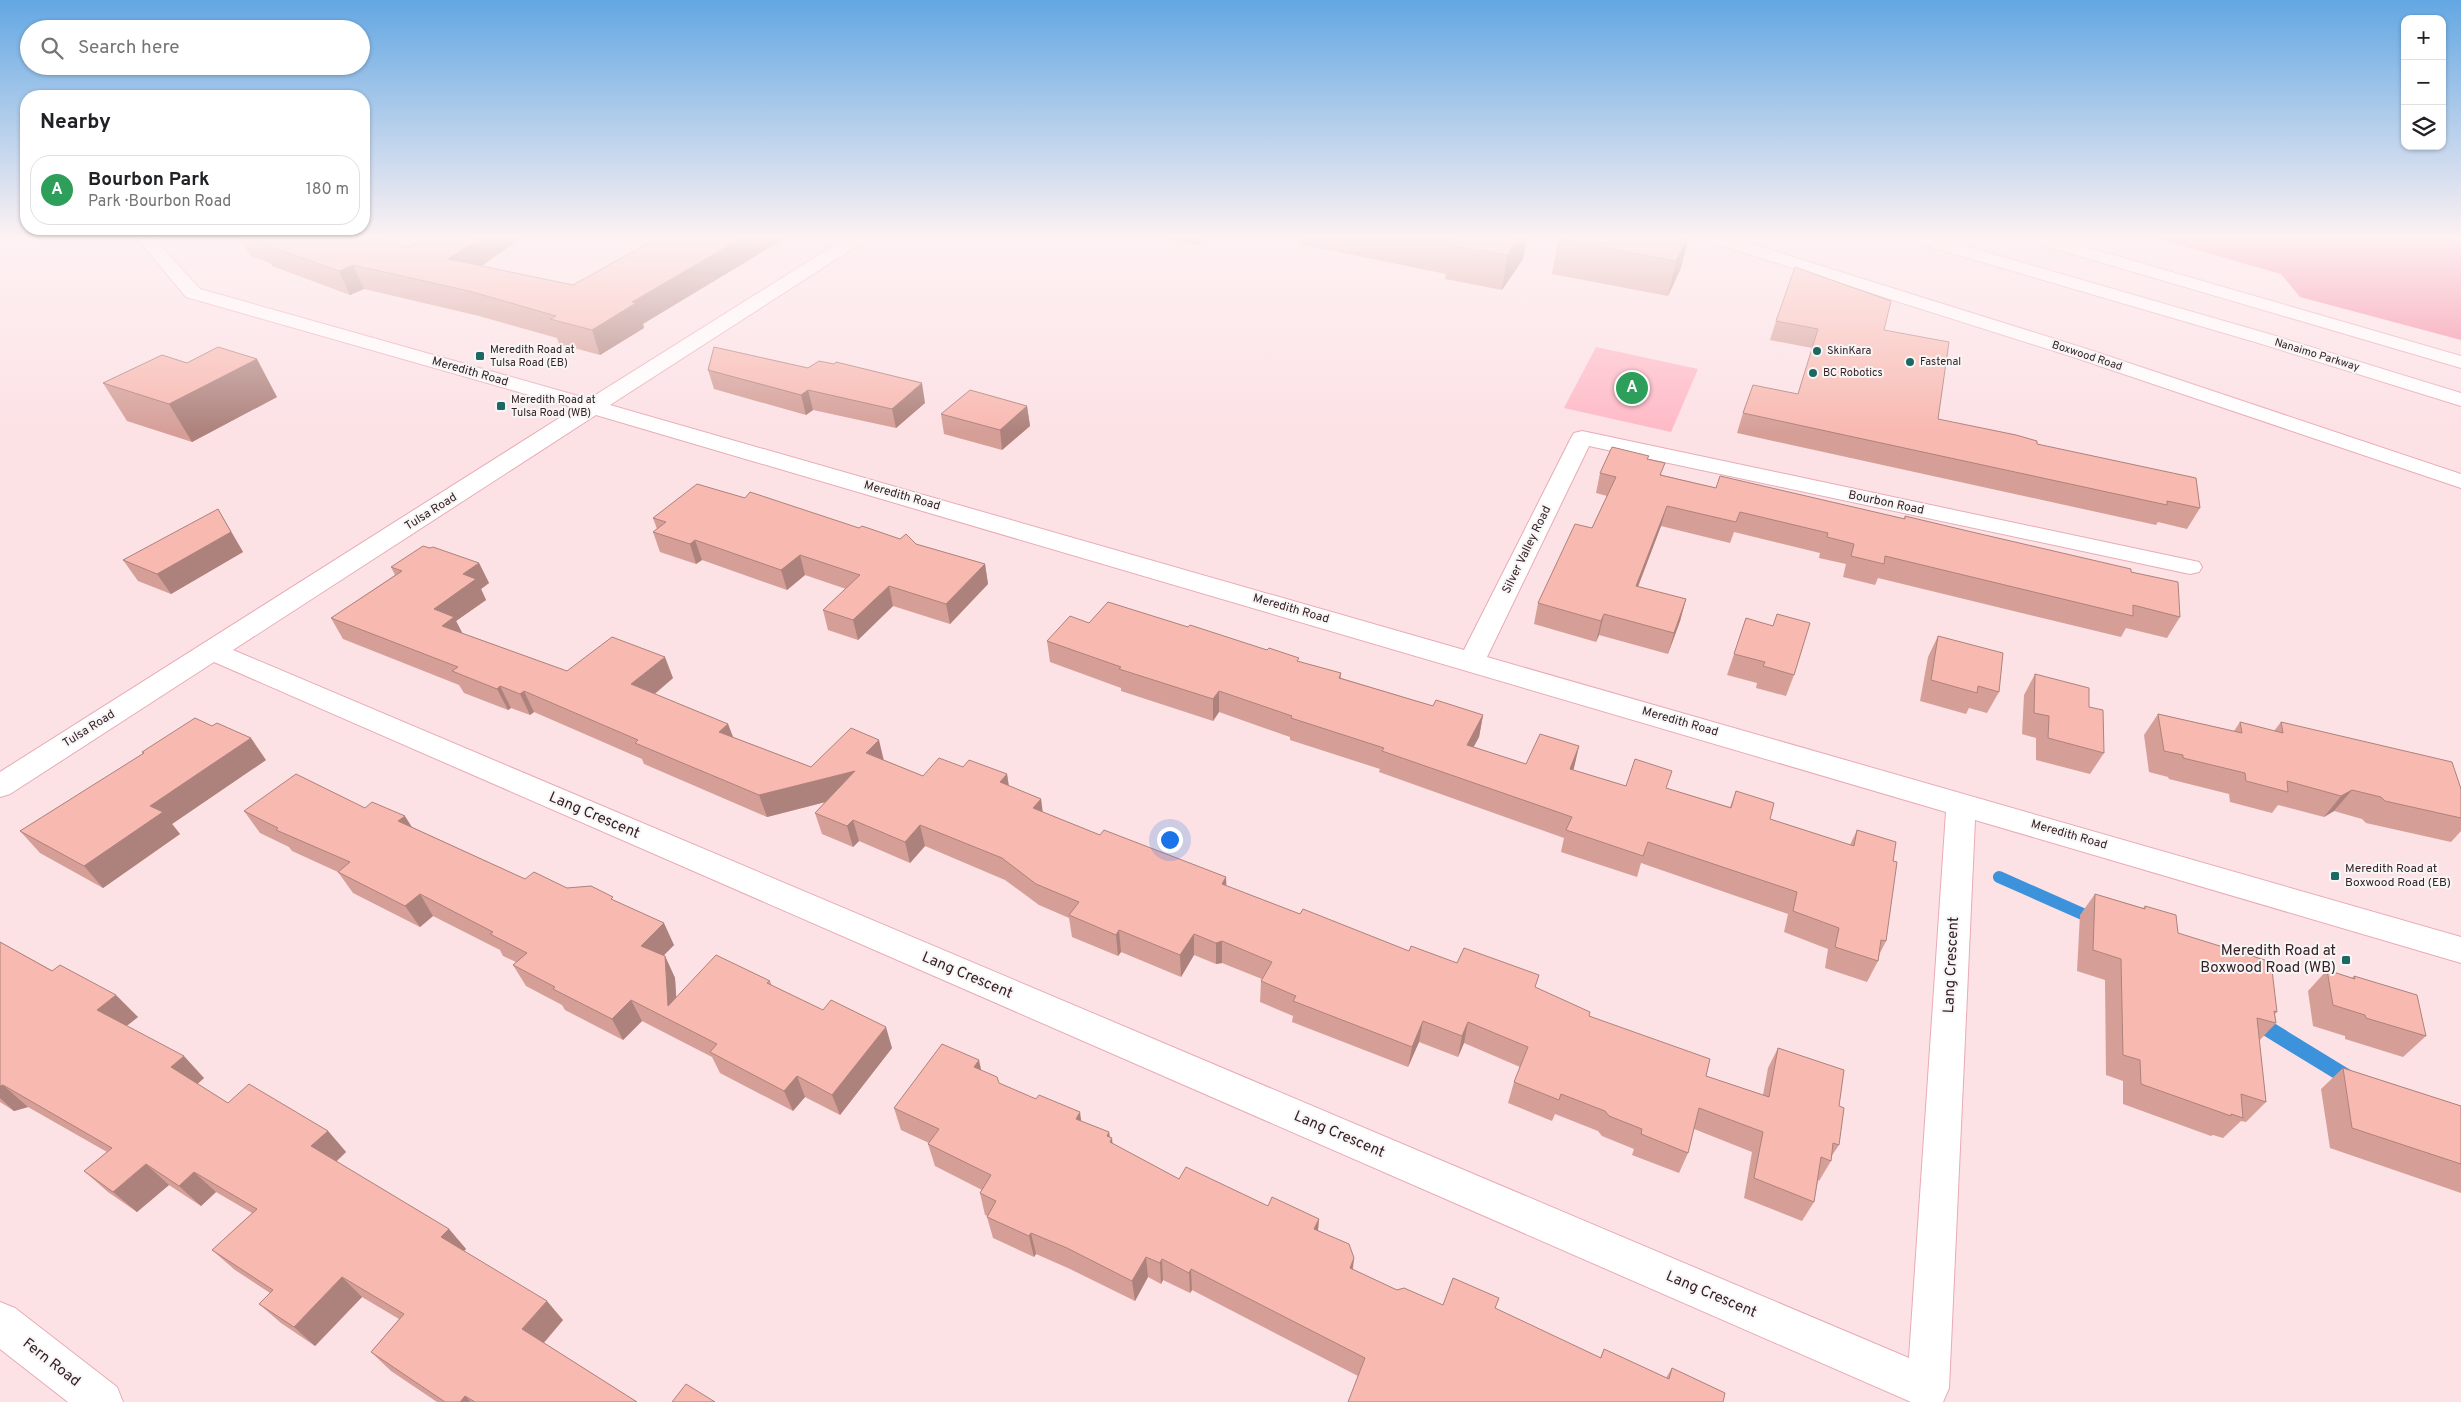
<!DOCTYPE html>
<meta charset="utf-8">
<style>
:root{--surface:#fff;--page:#f2f2f2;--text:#202124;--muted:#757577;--line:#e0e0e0;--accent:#0f766e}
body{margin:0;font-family:Overpass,sans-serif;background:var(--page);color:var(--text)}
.controls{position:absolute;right:15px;top:15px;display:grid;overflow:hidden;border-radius:10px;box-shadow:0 1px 4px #0004}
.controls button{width:45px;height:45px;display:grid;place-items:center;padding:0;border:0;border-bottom:1px solid var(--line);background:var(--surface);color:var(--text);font:25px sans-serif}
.you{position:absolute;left:1169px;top:839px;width:18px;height:18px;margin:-12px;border:4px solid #fff;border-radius:50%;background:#1a73e8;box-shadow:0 0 0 8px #1a73e833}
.badge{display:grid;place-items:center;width:32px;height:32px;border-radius:50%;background:var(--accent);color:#fff;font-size:16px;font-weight:700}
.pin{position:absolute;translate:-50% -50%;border:2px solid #fff;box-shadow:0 1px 5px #0006}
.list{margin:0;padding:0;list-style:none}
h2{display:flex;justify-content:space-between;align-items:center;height:65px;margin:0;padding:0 20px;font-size:21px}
h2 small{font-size:16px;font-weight:400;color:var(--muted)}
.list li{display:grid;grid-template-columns:32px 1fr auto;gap:15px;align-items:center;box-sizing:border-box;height:70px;margin:0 10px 10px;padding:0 10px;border:1px solid var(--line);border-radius:20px}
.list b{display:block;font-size:19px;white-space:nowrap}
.list p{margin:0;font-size:16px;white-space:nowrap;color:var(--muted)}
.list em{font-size:16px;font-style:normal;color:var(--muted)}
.icon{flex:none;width:28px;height:28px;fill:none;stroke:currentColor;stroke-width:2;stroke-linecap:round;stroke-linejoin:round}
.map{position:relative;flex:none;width:2461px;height:1402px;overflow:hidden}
.search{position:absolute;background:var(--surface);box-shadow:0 1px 4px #0004;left:20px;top:20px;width:350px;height:55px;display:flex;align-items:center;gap:12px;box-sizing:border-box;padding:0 18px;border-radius:28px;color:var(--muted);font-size:19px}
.panel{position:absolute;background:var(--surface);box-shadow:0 1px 4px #0004;left:20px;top:90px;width:350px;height:145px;border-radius:20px}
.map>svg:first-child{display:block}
.green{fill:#feb9c6}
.forest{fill:#f3859e}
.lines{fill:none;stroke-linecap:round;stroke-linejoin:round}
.stream-far1{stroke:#3c93db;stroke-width:12}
.stream{stroke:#3c93db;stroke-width:16}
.minor-casing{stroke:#e9abb7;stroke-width:2}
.highway-casing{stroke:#e9abb7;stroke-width:2}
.minor{fill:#fff;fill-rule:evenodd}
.highway{fill:#fff;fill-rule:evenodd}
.wall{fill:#d59f98}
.shaded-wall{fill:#ae827c}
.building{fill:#f8b9b1;stroke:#ae827c}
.poi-dot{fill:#1d6862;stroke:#f6f6f6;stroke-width:2}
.labels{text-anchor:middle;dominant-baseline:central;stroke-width:4;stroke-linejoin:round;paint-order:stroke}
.far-poi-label{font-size:11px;fill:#382025;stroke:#f6f6f6;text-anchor:start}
.far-street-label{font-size:11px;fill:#382025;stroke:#f6f6f6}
.street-label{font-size:12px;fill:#382025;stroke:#f6f6f6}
.poi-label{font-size:12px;fill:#382025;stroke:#f6f6f6;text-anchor:start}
.near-street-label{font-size:15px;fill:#382025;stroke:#f6f6f6}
.near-poi-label{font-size:15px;fill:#382025;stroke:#f6f6f6;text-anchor:end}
</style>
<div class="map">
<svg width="2461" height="1402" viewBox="0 0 2461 1402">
<rect width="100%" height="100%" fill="#fce1e5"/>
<!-- green -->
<path class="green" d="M1596,347L1698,369L1671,432L1564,408Z"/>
<!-- forest -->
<path class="forest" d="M2131,236H2461V340L2300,297L2281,274L2162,240Z"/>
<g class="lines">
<!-- stream-far1 -->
<path class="stream-far1" d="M1999,877L2094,919"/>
<!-- stream -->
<path class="stream" d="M2257,1022L2350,1079"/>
<!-- minor casing -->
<g class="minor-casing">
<path id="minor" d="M135,236H152L200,289L589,399L849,236H868L866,240L610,405L1464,650L1571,438L1574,433L1582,431L2199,562L2202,567L2199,572L2190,574L1589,446L1487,657L2461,937V963L1975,820L1949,1388L1943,1402H1911L214,662L10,794L0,797V772L575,408L186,297ZM596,415L1946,812L1909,1358L233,650Z
M1701,236H1726L2087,349L2461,474V488L2073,357L1704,240Z
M0,1302L15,1308L117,1387L123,1402H68L0,1349Z"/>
</g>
<!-- highway casing -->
<g class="highway-casing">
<path id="highway" d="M1905,236H1930L2269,334L2461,393V406L2255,342L1907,240Z
M2022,236H2048L2461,356V368L2025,240Z"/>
</g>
<!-- minor -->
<use href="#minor" class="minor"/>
<!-- highway -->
<use href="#highway" class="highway"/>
</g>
<!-- wall -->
<path class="wall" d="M238,236H370L408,248L427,236H535L528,240L519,239L482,266L643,324L644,328L600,355L559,344L557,338L479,316L364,289L350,295L272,266L270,263L251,256L249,253L247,252Z
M1153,236H1208L1198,245Z
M1299,236H1527L1523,259L1502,290L1445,279L1446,274L1299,244Z
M1689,236L1681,268L1668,296L1552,274L1558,239Z
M1776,321L1884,330L1938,419L2037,444L2200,508L2187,529L2158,522L2156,525L1737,433L1743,413L1798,394L1812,348L1770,340Z
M708,370L925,403L896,428L813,410L806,415L714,389Z
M103,383L277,397L192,442L127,421Z
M1027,406L1030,426L1002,450L944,434L941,414Z
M1648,459L1662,475L1716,488L1904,519L1905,516L2131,572L2180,617L2167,638L2126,628L2121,637L1878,578L1875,585L1843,577L1846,564L1819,558L1820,553L1734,532L1730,543L1661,526L1638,587L1686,599L1680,621L1668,654L1599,635L1596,642L1534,624L1538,603L1592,528L1607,496L1596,493L1600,473Z
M745,498L916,544L985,564L988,584L950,624L893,606L858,640L828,630L823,610L846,589L805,575L787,590L702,560L696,564L660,552L653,532L657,529L653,518Z
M230,530L243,552L171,594L138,581L123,560Z
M479,563L489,583L481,589L486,600L456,621L462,633L567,671L673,678L655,694L728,724L733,737L811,767L884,760L923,776L963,767L1007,774L1009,786L1041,799L1042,812L1100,835L1226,877V886L1300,914L1409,951L1457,963L1536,988L1589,1016L1706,1076L1763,1095L1768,1068L1778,1048L1839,1106V1145L1831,1157V1161L1819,1181L1818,1180L1814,1202L1802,1221L1744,1198L1752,1152L1694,1129L1688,1153L1679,1173L1632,1155L1634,1149L1602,1136L1598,1131L1555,1114L1552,1121L1508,1103L1514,1082L1520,1067L1464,1043L1458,1057L1419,1042L1408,1067L1292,1022L1293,1016L1260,1002L1261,981L1262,979L1222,963L1216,964L1194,955L1181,977L1121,952L1118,956L1072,937L1069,918L1039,905L1005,880L925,846L910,863L859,841L853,847L822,834L815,813L825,802L767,817L644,764L642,759L534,712L530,715L511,708L508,710L464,693L459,685L343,639L331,618L395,575L391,567Z
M1746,618L1772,626L1794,675L1786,696L1756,688L1757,683L1727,675Z
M1089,623L1299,662L1341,673V678L1433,706L1483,715L1479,737L1473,747L1526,764L1579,746L1573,770L1626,786L1666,788L1730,807L1736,791L1770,819L1850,845L1857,830L1893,861L1886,941L1880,953L1878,961L1867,982L1825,968L1828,949L1784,932L1788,914L1641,863L1637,877L1561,852L1564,838L1379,772L1380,769L1290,740V737L1219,712L1213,721L1121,691V688L1050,662L1047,641Z
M1938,636L1999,692L1987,713L1969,708L1966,714L1920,701L1928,657Z
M2035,674L2089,707L2104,753L2090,774L2036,760V738L2022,734L2024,695Z
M2158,714L2234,731L2240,722L2274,731L2281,722L2461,789V831L2451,842L2366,823L2362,819L2334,811L2324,817L2278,805L2272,813L2230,802L2229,794L2169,779L2168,777L2149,772L2144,735Z
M142,752L266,760L172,824L180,834L103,888L40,853L20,831L143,754Z
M365,808L412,827L525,879L567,888L615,901L674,945L663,956H665L675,978L676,997L770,981L772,986L892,1048L840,1115L805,1097L793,1111L720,1073L712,1057L642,1021L623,1040L565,1010L562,1005L526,986L513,965L516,962L503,956L500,950L433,916L420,927L353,893L338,872L292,851L289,847L260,833L244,811Z
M2095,894L2143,908L2145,906L2178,933L2277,1012L2275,1014L2276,1023L2259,1041L2266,1102L2246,1122L2241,1121L2223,1138L2213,1135L2211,1136L2123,1104V1081L2106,1075L2105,980L2077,971L2080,915Z
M0,942L138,1017L126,1026L204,1078L197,1084L228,1103L328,1131L346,1152L336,1162L449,1229L466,1249L464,1251L563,1320L544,1343L637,1402H437L391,1371L371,1352L399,1319L362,1297L315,1346L281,1323L259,1304L270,1293L235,1270L212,1250L252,1213L216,1192L201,1206L169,1185L137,1212L108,1192L84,1171L107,1152L28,1107L14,1111L0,1102Z
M2327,970L2352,978L2354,976L2426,1036L2403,1057L2345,1039V1036L2313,1026L2308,991Z
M2343,1068L2461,1106V1193L2330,1148L2321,1089Z
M981,1070L999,1083L1081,1121L1109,1132L1110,1137L1112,1144L1179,1179L1268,1206L1319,1219L1318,1230L1354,1258L1353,1270L1397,1290L1443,1305L1495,1309L1600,1358L1604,1349L1666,1378L1672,1368L1725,1393L1358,1376L1192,1290L1190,1293L1163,1280L1161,1284L1148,1277L1135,1301L1070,1269L1036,1254L1034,1257L993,1238L987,1217L988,1216L985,1215L980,1193L982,1190L935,1166L928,1144L929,1143L901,1130L894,1108Z"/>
<!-- shaded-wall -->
<path class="shaded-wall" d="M483,236H518L519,239L458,283L448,259Z
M527,236H535L528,240Z
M745,236H789L643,324L644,328L600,355L592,330L632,302Z
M1198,236H1208L1198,245Z
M1521,236H1527L1523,259L1502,290L1507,255Z
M1689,236L1681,268L1668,296L1676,261Z
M353,265L364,289L350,295L339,271Z
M257,359L277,397L192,442L169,404Z
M922,383L925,403L896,428L892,409Z
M808,390L813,410L806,415L801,395Z
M1027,406L1030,426L1002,450L1000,430Z
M1667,506L1661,526L1630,607L1636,586Z
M218,509L243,552L171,594L157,574Z
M695,540L702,560L696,564L690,544Z
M800,555L805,575L787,590L781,570Z
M479,563L489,583L481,589L486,600L456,621L465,638L453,647L434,609L463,574Z
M985,564L988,584L950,624L946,604Z
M889,586L893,606L858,640L853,620Z
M1686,599L1680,621L1668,654L1674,633Z
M1604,614L1599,635L1596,642L1601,621Z
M665,657L673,678L640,706L631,684Z
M500,686L511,708L508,710L497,689Z
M524,691L534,712L530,715L520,694Z
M1219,691V712L1213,721V699Z
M1483,715L1479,737L1463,767L1467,745Z
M728,724L736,745L719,732Z
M251,738L266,760L172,824L180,834L103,888L84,866L150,806Z
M879,740L884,761L866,753Z
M1579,746L1574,768L1564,791L1570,769Z
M855,771L861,793L767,817L759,795Z
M1007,774L1010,796L1000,782Z
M2352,790L2334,811L2324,817L2341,796Z
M1041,799L1044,821L1033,808Z
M405,816L418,837L398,821Z
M853,820L859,841L853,847L847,826Z
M920,825L925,846L910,863L905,842Z
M1226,877L1227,899L1222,884Z
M420,894L433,916L420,927L405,906Z
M664,923L674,945L652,967L641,946Z
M1119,930L1121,952L1118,956L1116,935Z
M1194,934V955L1181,977L1180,955Z
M1222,941V963L1216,964V943Z
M665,956L675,978L678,1024L668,1006Z
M116,995L138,1017L119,1032L97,1010Z
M631,1000L642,1021L623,1040L612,1019Z
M1423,1021L1419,1042L1408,1067L1412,1047Z
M1468,1022L1464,1043L1458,1057L1462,1036Z
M886,1027L892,1048L840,1115L832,1095Z
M184,1056L204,1078L192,1089L171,1067Z
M979,1060L984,1083L974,1067Z
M797,1076L805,1097L793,1111L784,1091Z
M3,1085L28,1107L14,1111L0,1098V1086Z
M1080,1112L1083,1134L1076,1119Z
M328,1131L346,1152L330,1167L311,1146Z
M1109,1132L1110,1141L1112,1138L1114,1160L1107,1136Z
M146,1164L169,1185L137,1212L113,1192Z
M194,1172L216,1192L201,1206L179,1186Z
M1319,1219L1317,1240L1314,1229Z
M449,1229L466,1249L458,1257L441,1237Z
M1031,1233L1036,1254L1034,1257L1029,1236Z
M1146,1257L1148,1277L1135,1301L1132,1281Z
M1354,1258L1351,1279L1350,1268Z
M1162,1259L1163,1280L1161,1284L1160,1263Z
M1191,1269L1192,1290L1190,1293L1189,1273Z
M342,1277L362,1297L315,1346L294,1327Z
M547,1301L563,1320L539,1348L522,1329Z
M465,1396L471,1402H460Z"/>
<!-- building -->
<path class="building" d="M246,236H370L408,248L427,236H483L448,259L573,285L661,236H745L632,302L636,303L592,330L550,319L556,316L469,291L353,265L339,271L260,243L264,242Z
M1429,236H1521L1507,255L1449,245L1453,240Z
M1560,236H1688L1676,261L1558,239Z
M1795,267L1891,301L1884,330L1949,342L1938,419L2016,435L2037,441V444L2196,478L2200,508L2167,501V505L1743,413L1753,385L1798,394L1818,329L1776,321Z
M218,347L257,359L169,404L103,383L162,355L187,363Z
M714,347L808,368L819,361L834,364L836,362L922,383L892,409L808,390L801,395L708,370Z
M970,390L1027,406L1000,430L941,414Z
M1612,447L1649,456L1647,459L1665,463L1660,475L1716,488L1720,476L1905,519V516L1972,532L2131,569V572L2178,582L2180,617L2133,605V616L1885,556L1884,564L1851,556L1854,544L1827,537L1828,533L1740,512L1736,522L1667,506L1636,586L1686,599L1674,633L1604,614L1601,621L1538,603L1575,524L1592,528L1616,477L1600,473Z
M697,484L745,498L750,492L859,528L862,526L900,539L906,534L916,544L985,564L946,604L889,586L853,620L823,610L860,575L800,555L781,570L695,540L690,544L653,532L666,522L653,518Z
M218,509L231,532L157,574L123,560Z
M423,546L430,548L433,547L479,563L463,574L476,579L434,609L454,617L442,626L567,671L612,637L665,657L631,684L728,724L719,732L811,767L851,728L879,740L866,753L923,776L939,758L963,767L969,760L1007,774L1000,782L1041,799L1033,808L1100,835L1104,830L1226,877L1222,884L1300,914L1303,909L1409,951L1411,946L1457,963L1464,948L1539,975L1535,987L1590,1012L1589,1016L1710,1059L1706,1076L1769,1097L1778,1048L1844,1070L1839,1106L1844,1108L1839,1145L1833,1143L1831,1161L1821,1157L1814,1202L1754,1178L1763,1132L1699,1108L1688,1153L1641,1134L1642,1129L1609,1116L1605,1111L1561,1094L1559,1100L1514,1082L1528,1047L1468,1022L1462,1036L1423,1021L1412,1047L1293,1001L1296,996L1261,981L1272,962L1222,941L1216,943L1194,934L1180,955L1119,930L1116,935L1069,915L1079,902L1036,884L1002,858L920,825L905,842L853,820L847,826L815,813L855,771L759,795L635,743L638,740L524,691L520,694L500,686L497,689L452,671L458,667L331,618L402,571L391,567Z
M1108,602L1188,627L1190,625L1267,650L1269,648L1299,658L1297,661L1341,673L1339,678L1433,706L1436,700L1483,715L1467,745L1526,764L1540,734L1579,746L1570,769L1626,786L1635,759L1672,771L1666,788L1731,808L1736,791L1774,803L1770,819L1854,846L1857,830L1896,842L1893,861L1897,862L1886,941L1881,940L1878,961L1835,947L1839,928L1793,911L1797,892L1648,842L1643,856L1566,830L1572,817L1382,751L1384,748L1291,718L1292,716L1219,691L1213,699L1119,669L1121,667L1047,641L1070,616L1089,623Z
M1777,614L1810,623L1794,675L1763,666L1765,662L1734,654L1746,618L1773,626Z
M1938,636L2003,653L1999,692L1978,686L1977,693L1931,680Z
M2035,674L2089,688V707L2103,710L2104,753L2048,738L2049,716L2034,713Z
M2158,714L2242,733L2240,722L2283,733L2281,722L2452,762L2461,789V818L2385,801L2381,797L2352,790L2341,796L2287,781L2288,792L2246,781L2245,773L2183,758V755L2164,751Z
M195,718L212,726L217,723L251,738L150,806L163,812L84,866L20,831L144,753L142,752Z
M296,774L365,808L372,802L405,816L398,821L525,879L534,872L567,888L591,886L613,897L611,899L664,923L641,946L665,956L668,1006L716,955L770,981L767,983L823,1010L831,1000L886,1027L832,1095L797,1076L784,1091L710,1052L717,1044L631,1000L612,1019L553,989L555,987L513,965L527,953L490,934L493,932L420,894L405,906L338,872L350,862L276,830L278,828L244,811Z
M2095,894L2145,909V906L2176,915L2178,933L2268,961L2269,969L2272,970L2277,1012L2274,1011L2276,1023L2257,1018L2266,1102L2241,1094L2243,1118L2231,1114V1116L2141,1084L2140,1060L2123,1055L2121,959L2093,950Z
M0,942L52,971L60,965L116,995L97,1010L184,1056L171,1067L228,1103L249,1084L328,1131L311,1146L449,1229L441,1237L547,1301L522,1329L637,1402H475L465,1396L460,1402H445L371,1352L404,1314L342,1277L294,1327L259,1304L273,1290L212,1250L257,1209L194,1172L179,1186L146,1164L113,1192L84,1171L112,1148L3,1085L0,1086Z
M2327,970L2355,979L2354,976L2417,995L2426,1036L2366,1018L2365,1015L2333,1005Z
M942,1044L979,1060L974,1067L997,1077L999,1083L1036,1099L1039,1095L1080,1112L1076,1119L1109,1132L1107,1136L1112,1138L1110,1142L1179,1179L1186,1167L1268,1206L1272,1197L1319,1219L1314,1229L1349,1244L1354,1258L1350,1268L1397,1290L1404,1288L1443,1305L1453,1278L1499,1298L1495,1308L1601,1358L1604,1349L1669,1379L1672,1368L1725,1393L1723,1402H1348L1365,1358L1191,1269L1189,1273L1162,1259L1160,1263L1146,1257L1132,1281L1067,1248L1031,1233L1029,1236L987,1217L996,1201L980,1193L991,1175L928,1144L939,1129L894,1108Z
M2343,1068L2461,1106V1164L2352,1128Z
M686,1384L715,1402H672Z"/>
<!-- sky -->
<linearGradient id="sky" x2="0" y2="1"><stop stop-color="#63a7e3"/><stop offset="0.55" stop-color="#fef2f3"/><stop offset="1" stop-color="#fef2f3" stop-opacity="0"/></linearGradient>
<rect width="2461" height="432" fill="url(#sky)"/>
<!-- markers -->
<g class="poi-dot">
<circle cx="1817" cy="351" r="5"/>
<rect x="475" y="351" width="10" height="10" rx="2.5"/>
<circle cx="1910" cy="362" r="5"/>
<circle cx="1813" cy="373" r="5"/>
<rect x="496" y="401" width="10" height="10" rx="2.5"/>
<rect x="2330" y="871" width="10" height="10" rx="2.5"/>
<rect x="2341" y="955" width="10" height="10" rx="2.5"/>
</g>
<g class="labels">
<!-- far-poi labels -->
<g class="far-poi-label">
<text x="490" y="350">Meredith Road at<tspan x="490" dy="13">Tulsa Road (EB)</tspan></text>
<text x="1827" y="351">SkinKara</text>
<text x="1920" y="362">Fastenal</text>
<text x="1823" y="373">BC Robotics</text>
<text x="511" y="400">Meredith Road at<tspan x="511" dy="13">Tulsa Road (WB)</tspan></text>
</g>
<!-- far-street labels -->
<g class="far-street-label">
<text transform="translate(2317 355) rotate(17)">Nanaimo Parkway</text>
<text transform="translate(2087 356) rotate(18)">Boxwood Road</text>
</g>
<!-- street labels -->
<g class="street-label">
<text transform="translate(470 372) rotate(16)">Meredith Road</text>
<text transform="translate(902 496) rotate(16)">Meredith Road</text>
<text transform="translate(1886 503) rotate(12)">Bourbon Road</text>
<text transform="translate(431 512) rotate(-32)">Tulsa Road</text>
<text transform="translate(1527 550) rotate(-64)">Silver Valley Road</text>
<text transform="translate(1291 609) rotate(16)">Meredith Road</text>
<text transform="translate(1680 722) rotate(16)">Meredith Road</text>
<text transform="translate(89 729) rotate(-32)">Tulsa Road</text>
<text transform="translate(2069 835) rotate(16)">Meredith Road</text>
</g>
<!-- poi labels -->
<g class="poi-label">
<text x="2345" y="869">Meredith Road at<tspan x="2345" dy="14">Boxwood Road (EB)</tspan></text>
</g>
<!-- near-street labels -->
<g class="near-street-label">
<text transform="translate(594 816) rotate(23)">Lang Crescent</text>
<text transform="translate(1952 965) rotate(-87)">Lang Crescent</text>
<text transform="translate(967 976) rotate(23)">Lang Crescent</text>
<text transform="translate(1339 1135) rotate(23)">Lang Crescent</text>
<text transform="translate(1711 1295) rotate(23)">Lang Crescent</text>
<text transform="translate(51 1363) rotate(38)">Fern Road</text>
</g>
<!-- near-poi labels -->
<g class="near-poi-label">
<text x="2336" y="951">Meredith Road at<tspan x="2336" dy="17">Boxwood Road (WB)</tspan></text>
</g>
</g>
</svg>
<div class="controls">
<button>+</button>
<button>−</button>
<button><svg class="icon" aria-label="layers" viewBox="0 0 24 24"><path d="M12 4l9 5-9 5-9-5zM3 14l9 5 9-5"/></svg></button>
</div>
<div class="you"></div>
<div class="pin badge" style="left:1632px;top:388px;background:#2e9e5b">A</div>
<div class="search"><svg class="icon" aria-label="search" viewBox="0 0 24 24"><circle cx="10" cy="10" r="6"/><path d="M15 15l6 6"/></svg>Search here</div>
<section class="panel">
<h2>Nearby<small></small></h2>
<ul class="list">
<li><span class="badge" style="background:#2e9e5b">A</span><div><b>Bourbon Park</b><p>Park · Bourbon Road</p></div><em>180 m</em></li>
</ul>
</section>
</div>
